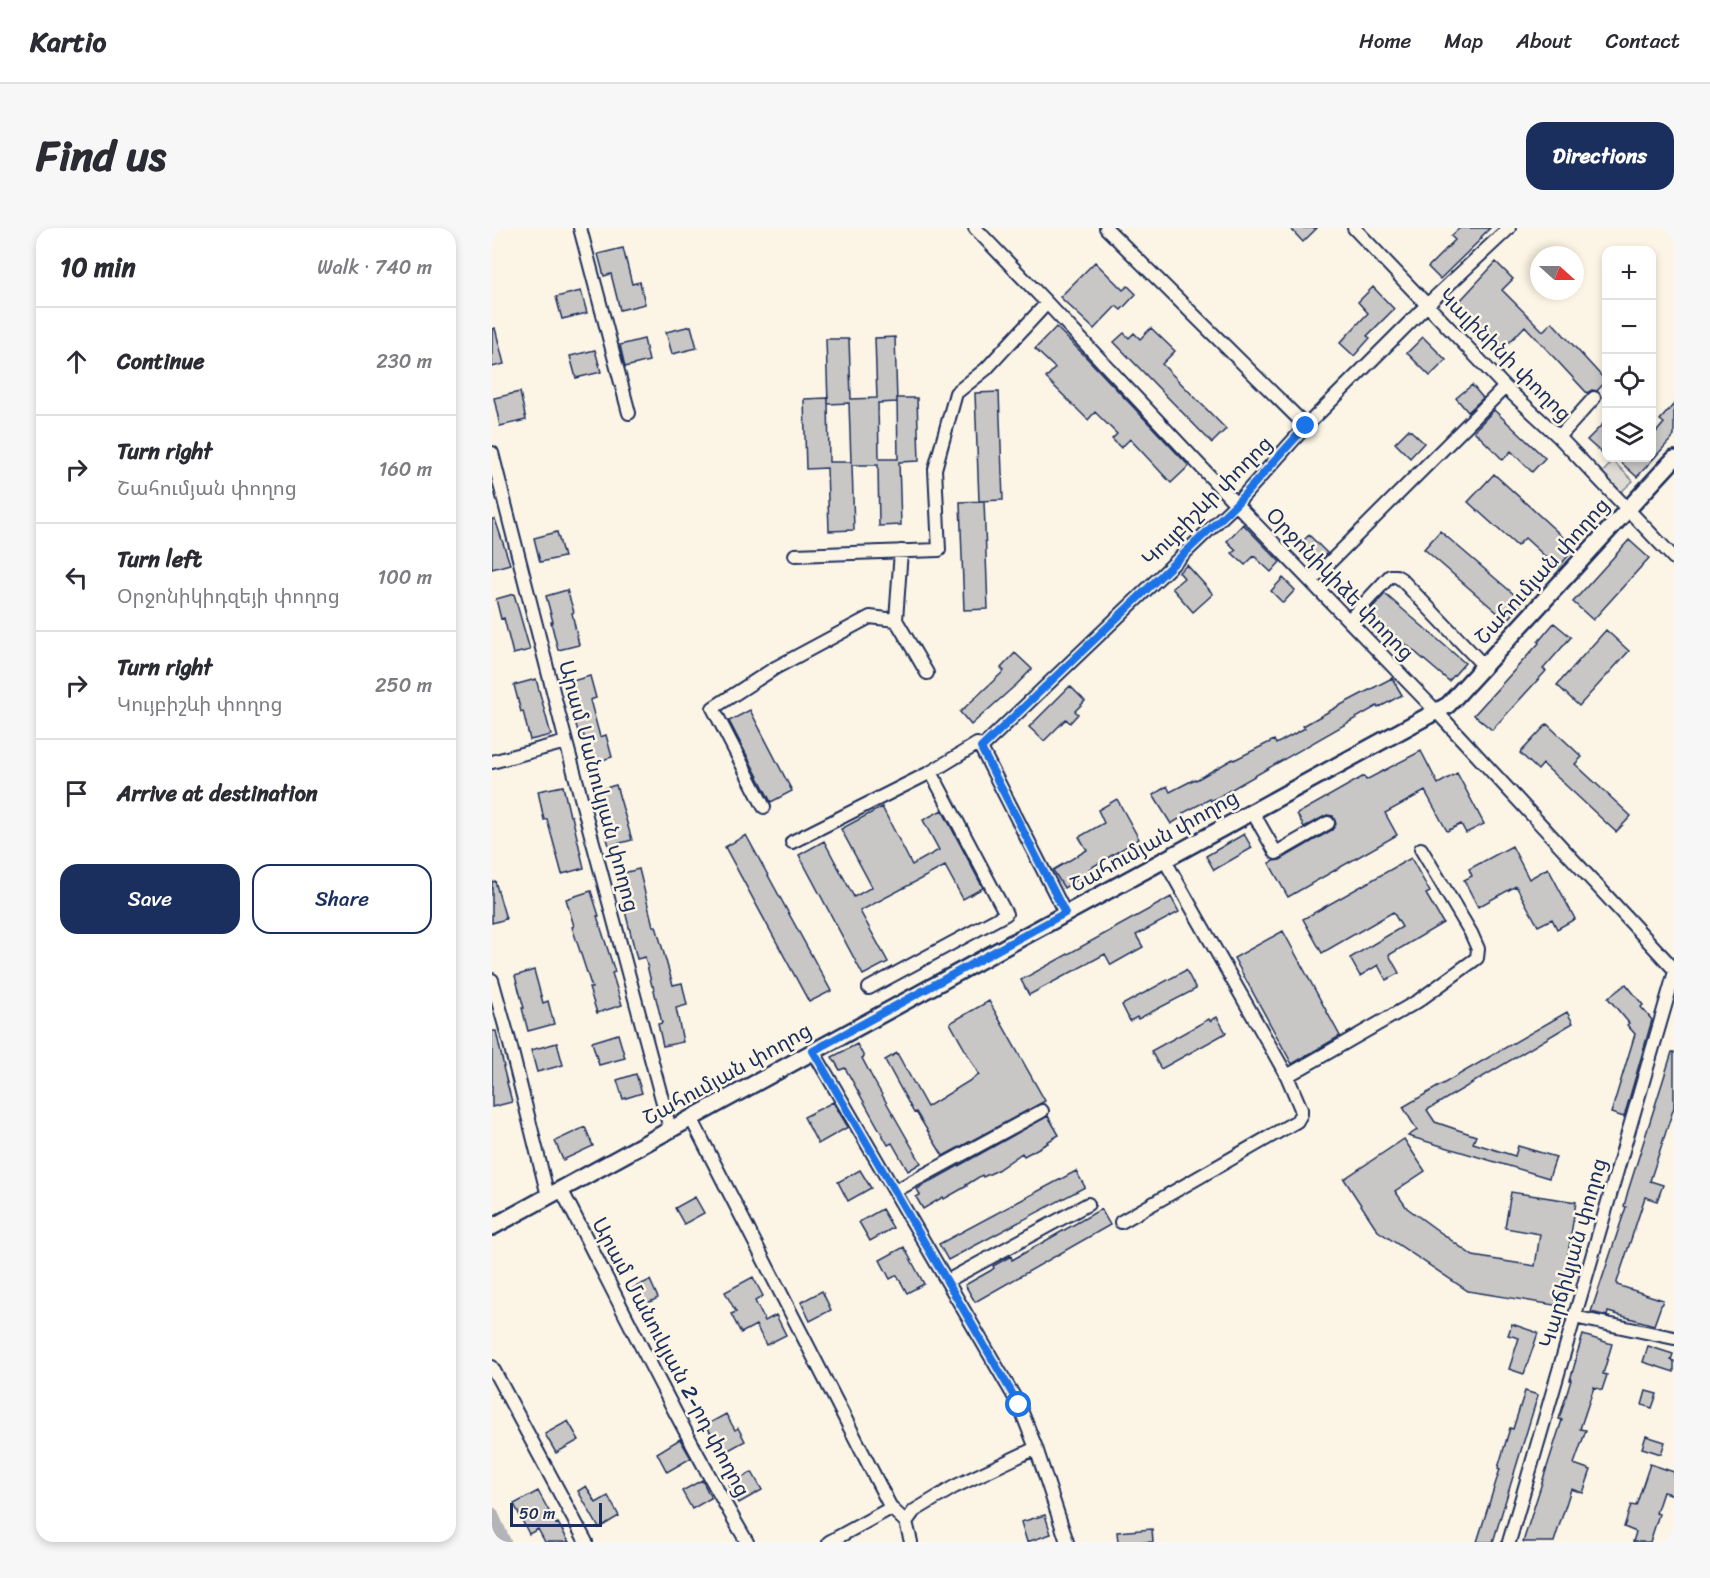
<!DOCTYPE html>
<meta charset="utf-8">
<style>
:root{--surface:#fff;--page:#f7f7f7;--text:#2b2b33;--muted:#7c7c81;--line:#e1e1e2;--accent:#1b2f5e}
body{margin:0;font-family:Sriracha,"Noto Sans Armenian",sans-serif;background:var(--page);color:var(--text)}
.controls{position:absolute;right:18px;top:18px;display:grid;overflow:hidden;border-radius:12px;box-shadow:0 3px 9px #0003}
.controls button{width:54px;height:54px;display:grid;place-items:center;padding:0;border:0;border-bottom:2px solid var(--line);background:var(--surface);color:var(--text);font:30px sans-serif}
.compass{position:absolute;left:1038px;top:18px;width:54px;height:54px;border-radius:50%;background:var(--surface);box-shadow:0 3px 9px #0003;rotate:111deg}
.scale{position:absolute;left:18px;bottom:15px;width:92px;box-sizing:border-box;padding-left:6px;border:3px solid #1b2f5e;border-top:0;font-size:16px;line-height:21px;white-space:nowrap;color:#1b2f5e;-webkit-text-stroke:4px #fcf5e5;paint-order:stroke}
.stop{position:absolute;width:18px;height:18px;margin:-14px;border:4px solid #1a73e8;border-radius:50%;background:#fff}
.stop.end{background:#1a73e8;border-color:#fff;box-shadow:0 2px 6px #0008}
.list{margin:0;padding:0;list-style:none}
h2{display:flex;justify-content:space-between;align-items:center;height:78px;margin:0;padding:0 24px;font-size:26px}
h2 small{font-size:20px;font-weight:400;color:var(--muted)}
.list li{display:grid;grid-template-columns:39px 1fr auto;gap:18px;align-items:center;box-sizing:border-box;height:108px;padding:0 24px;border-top:2px solid var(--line)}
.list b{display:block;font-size:22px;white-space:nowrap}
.list p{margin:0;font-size:20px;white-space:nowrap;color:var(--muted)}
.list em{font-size:20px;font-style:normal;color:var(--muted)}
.actions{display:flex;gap:12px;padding:18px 24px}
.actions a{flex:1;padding:14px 0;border:2px solid var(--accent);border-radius:18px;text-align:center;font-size:21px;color:var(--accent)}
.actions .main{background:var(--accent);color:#fff}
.icon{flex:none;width:33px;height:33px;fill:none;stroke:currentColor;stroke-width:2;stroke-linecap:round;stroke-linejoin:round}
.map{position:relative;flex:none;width:1182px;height:1314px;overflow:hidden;border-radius:18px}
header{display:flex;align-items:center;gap:36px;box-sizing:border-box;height:84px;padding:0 30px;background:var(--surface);border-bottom:2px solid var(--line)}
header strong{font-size:28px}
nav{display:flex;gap:33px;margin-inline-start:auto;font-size:21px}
.intro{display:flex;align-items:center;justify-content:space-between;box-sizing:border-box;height:144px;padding:0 36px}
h1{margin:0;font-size:42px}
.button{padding:15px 27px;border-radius:18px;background:var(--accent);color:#fff;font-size:21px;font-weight:700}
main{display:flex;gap:36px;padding:0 36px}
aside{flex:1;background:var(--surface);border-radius:18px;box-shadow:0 3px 9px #0003}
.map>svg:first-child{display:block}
.green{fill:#dfdbd4;stroke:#7d8599;stroke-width:1.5}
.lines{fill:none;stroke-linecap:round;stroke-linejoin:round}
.canal{stroke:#b2b4b8;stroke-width:12}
.building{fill:#c8c7c6;stroke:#1b2f5e;stroke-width:1.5}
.minor-casing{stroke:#1b2f5e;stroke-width:16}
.major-casing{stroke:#1b2f5e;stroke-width:20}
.minor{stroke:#fcf5e5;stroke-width:12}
.major{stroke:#fcf5e5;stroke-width:15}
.route{stroke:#1a73e8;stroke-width:8}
.labels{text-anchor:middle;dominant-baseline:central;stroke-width:5;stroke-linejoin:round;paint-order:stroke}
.street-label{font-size:21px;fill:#1b2f5e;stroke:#fcf5e5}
</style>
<header>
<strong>Kartio</strong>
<nav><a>Home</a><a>Map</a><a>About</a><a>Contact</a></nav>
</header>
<div class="intro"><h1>Find us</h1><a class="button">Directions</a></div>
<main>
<aside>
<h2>10 min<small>Walk · 740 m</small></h2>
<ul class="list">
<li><svg class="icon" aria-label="ahead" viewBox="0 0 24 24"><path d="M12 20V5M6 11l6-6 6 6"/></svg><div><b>Continue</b></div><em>230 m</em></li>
<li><svg class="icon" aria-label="right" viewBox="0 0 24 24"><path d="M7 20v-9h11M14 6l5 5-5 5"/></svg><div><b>Turn right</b><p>Շահումյան փողոց</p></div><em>160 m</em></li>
<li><svg class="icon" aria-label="left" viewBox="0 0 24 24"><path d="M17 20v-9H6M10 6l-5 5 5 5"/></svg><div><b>Turn left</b><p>Օրջոնիկիդզեյի փողոց</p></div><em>100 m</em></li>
<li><svg class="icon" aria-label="right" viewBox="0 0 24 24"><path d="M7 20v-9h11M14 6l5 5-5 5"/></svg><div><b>Turn right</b><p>Կույբիշևի փողոց</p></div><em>250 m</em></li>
<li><svg class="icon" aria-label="arrive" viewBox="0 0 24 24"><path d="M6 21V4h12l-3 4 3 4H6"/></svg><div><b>Arrive at destination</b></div></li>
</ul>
<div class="actions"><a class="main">Save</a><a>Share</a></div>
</aside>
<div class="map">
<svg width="1182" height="1314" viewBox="0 0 1182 1314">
<rect width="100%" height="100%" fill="#fcf5e5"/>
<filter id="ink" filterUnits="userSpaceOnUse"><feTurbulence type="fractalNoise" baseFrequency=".0167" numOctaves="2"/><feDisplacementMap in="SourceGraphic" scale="12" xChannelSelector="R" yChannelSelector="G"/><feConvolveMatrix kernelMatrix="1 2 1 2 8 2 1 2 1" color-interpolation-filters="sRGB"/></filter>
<g filter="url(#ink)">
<!-- green -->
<path class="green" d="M1121,233L1141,253L1129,264L1109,246Z"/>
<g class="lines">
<!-- canal -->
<path class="canal" d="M0,1285L13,1314"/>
</g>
<!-- building -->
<path class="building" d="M798,0H825L811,14Z
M968,0H998L989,9L990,10L948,51L936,39L963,12L959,8Z
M131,20L140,56L148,54L153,76L128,82L119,46L112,48L106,26Z
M603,34L631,62L636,58L644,66L629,82L624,78L602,101L568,69Z
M1004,34L1021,51L1010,62L1051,103L1060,94L1114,153L1105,163L1100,162L1095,165L1033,98L1012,120L966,75Z
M881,59L902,81L875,108L878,110L862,128L848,115L876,85L866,74Z
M89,63L95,85L70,91L64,69Z
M199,98L205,120L180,126L174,104Z
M564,99L593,128L697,238L679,255L638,211L629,220L620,211L625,206L603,184L596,192L554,150L563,140L543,121Z
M3,100L12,136L0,139V101Z
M659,100L683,123L670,136L734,201L720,215L622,114L632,105L637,110L642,105L648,111Z
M403,109L405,174L386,175L387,231H406L405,170H425L427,233L407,234L409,297L387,298L386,237H360L362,302L337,303L335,240L314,241L312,171L336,170L337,234H359L357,175L336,176L334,111H357L359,171L385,170L383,110Z
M931,109L954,132L938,148L915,125Z
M152,111L157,133L133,139L128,117Z
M103,122L109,144L84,150L78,128Z
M980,157L991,170L976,184L964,170Z
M28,164L34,192L8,198L2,170Z
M507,164L511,272L487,273L483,165Z
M1182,176V208L1145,249L1124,230H1160V209L1172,195L1168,192Z
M1002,182L1053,230L1040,244L1019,223L1011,232L982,203Z
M1114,193V229L1095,212Z
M917,201L932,215L918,230L903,215Z
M1002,246L1083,320L1066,340L1033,310L1025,318L976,274Z
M492,273L496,381L472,382L468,274Z
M0,291H3L18,336L0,341Z
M751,296L788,334L779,344L762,328L753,337L740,325L744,322L735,313Z
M948,303L1031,374L1015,393L932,321Z
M65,304L72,329L48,334L42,310Z
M817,307L835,325L822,338L804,320Z
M1137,312L1157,330L1101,392L1081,374Z
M695,337L721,366L701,384L680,360L692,350L687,344Z
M791,350L803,362L791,375L779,363Z
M75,362L82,384L80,385L87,417L66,422L59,394H61L54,368Z
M22,366L38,422L21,426L12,390L9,391L4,371Z
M893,366L973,435L957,453L876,384Z
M1062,395L1079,409L1051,441L1054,443L1000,502L982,487L1047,415L1046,414Z
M1114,402L1137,423L1087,478L1065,457Z
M523,425L540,441L525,456L479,497L468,484L512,443L509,440Z
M98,448L104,470L98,472L108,509L114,507L120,529L100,535L91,505L87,507L79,479L83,478L77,454Z
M900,450L910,467L886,480L885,478L719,573L718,571L691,585L692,588L679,596L661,567L675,558L678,564L703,551L704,552L741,531L742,532L782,512L784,516L813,500L811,498L843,480Z
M44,451L59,507L38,512L31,483L29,484L22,457Z
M578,458L593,473L583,483L586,486L578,495L574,491L552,513L537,499Z
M258,482L300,563L279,574L237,493Z
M1055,496L1090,529L1083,536L1139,588L1124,604L1051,536L1046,542L1028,525Z
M929,523L946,556L965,545L992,596L974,605L969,596L955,603L933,563L893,585L905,607L796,669L777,635L781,633L788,632L840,602L844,596L841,588L835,587L812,599L805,586L872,548L874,552Z
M124,557L140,612L117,618L103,563Z
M71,558L78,588H80L92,640L70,646L55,591L52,592L46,563Z
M625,571L647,611L597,641L599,644L572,660L561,642L595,622L587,609L612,595L606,582Z
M390,579L420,637L447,622L431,592L450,582L491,660L471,671L453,638L368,683L396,734L371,747L307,627L332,613L362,669L380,659L349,601Z
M752,606L760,620L722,642L714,628Z
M254,607L339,763L317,774L233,619Z
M1020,618L1037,651L1056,640L1083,691L1065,701L1060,691L1046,698L1024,658L986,679L972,652L980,648L977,641Z
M919,630L938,664L934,666L951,695L897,727L907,745L894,752L886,737L868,748L858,730L910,699L901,684L830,725L811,691Z
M147,641L161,698H164L181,757L190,755L195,777L184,780L191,814L171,818L166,796L170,795L161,758H160L153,729L145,731L124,647Z
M3,653L14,691L0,695V654Z
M99,663L107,688H105L123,744L120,745L130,777L105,785L97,760H100L80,699L82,698L74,671Z
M679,669L687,684L644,707L651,719L619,737L613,726L537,767L529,752Z
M791,703L848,808L800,836L742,730Z
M42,742L51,775L56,773L62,796L36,803L30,780H32L23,748Z
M694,742L704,761L646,791L645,789L638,793L630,777Z
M1134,756L1151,777L1149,779L1160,792L1132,889L1119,885L1143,806L1135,797L1137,795L1116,770Z
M497,773L553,873L451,928L424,884L422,885L393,832L405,825L435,879L487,847L458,795Z
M1075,784L1081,795L935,882L943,894L984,908L981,915L1023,928L1026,918L1064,929L1057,950L916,908L925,902L911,879Z
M725,789L734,805L669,841L659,823L717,791L718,793Z
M0,803H4L12,839H11L20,874L0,879Z
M126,806L133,830L107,837L100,814Z
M65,815L71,837L45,844L39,822Z
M365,816L372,829L370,830L381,851L429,935L416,943L400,915L396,917L353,840L348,842L340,829Z
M1180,824H1182V879L1158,953L1171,957L1165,973L1153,969L1125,1054V1057L1171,1072L1162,1097L1116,1084L1115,1088L1099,1084L1134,979L1132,978L1136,963Z
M144,846L150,865L131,871L125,852Z
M341,874L356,899L326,916L312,889Z
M556,888L567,907L555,914L556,915L532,928L530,925L504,943L491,949L490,947L474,957L475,958L452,971L451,969L431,981L424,969L428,967L425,961Z
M93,899L101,918L71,932L63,913Z
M912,911L933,943L903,963L915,980L981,1028L1043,1038L1048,1006L1013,1000L1019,964L1084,974L1068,1078L976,1063L886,1003L852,951Z
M368,942L379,960L356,973L346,954Z
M584,943L593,959L456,1032L447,1016Z
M203,969L212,985L192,996L183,980Z
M390,981L401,1000L378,1013L367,994Z
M609,981L618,997L483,1074L473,1057L498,1043L502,1040L501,1038L519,1028L520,1032Z
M412,1019L432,1056L415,1065L405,1047L398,1051L388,1032Z
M261,1049L271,1068L263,1073L273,1093L284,1087L294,1107L274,1117L264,1097L249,1105L239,1086L244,1084L233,1064Z
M158,1052L166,1070L150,1078L141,1060Z
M330,1063L339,1082L318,1093L309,1074Z
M1020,1096L1046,1105L1032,1146L1017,1141L1027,1110L1016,1107Z
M1091,1107L1120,1116L1111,1146L1115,1147L1110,1162L1102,1159L1088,1201L1094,1202L1082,1236L1099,1242L1091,1265L1079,1261L1062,1314H1031L1070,1192L1067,1191L1079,1152H1078L1084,1132H1083Z
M1156,1118L1181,1126L1179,1132L1182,1133V1144L1151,1134Z
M1033,1163L1046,1167L1001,1314H985L1008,1241L1006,1240L1018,1200L1021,1201Z
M1154,1163L1165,1166L1160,1180L1150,1177Z
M234,1186L243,1202L246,1200L253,1213L233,1224L223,1208L221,1209L214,1197Z
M76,1193L87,1212L64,1225L53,1206Z
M1154,1208L1173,1214L1169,1226L1150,1220Z
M188,1211L199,1230L175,1244L165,1225Z
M1158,1236L1182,1244V1267L1171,1264L1164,1285L1167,1286L1158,1314H1141L1144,1304L1132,1299L1139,1277L1144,1278Z
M260,1244L270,1262L247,1275L237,1257Z
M210,1252L219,1270L200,1281L190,1263Z
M94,1258L104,1275L116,1268L127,1288L107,1300L86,1263Z
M46,1263L64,1296L66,1295L77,1314H53L46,1301L37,1306L22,1276Z
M553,1287L559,1306L535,1314L529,1294Z
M660,1301L661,1314H626L625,1304Z"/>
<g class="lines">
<!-- minor casing -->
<g class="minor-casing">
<path id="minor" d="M88,0L137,185
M483,0L555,75L744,276L944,483L1182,741
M614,0L814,198
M862,0L1013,159L1067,209L1182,330
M1067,209L1102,170
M0,225L74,514L178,901
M409,323L404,392L435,445
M303,327L447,322L443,241L464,165L494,141L555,75
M819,353L1013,159
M857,392L898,348H904L909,351L992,438
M0,534L74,514
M272,579L221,480L283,440L378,389L404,392
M760,583L784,625L836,595
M300,614L439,544L485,516
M573,685L489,520L744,276L814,198L936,76L1017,0
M0,752L17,812L56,968
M377,760L514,686L439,544
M321,823L527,1177L544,1220L575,1314
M795,848L926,773L985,730L986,721L979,705L929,621
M199,890L399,1280L414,1294L419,1314
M69,961C130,1079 188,1200 255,1314
M403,963L550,883
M629,994L805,893L809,886V881L795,848L672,631
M455,1053L596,976
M1082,1089L1182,1110
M0,1139L94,1314
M414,1294L422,1283L462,1259L544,1220
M337,1314L399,1280
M1017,1314L1182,747"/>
</g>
<!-- major casing -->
<g class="major-casing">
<path id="major" d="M0,999L956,477L1182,231"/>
</g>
<!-- minor -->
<use href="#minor" class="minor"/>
<!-- major -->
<use href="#major" class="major"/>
</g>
</g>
<g class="lines" filter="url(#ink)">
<!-- route -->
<path class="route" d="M527,1177L321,823L573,685L489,520L744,276L814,198"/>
</g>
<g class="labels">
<!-- street labels -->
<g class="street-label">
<text transform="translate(1013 127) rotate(45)">Կալինինի փողոց</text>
<text transform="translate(715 273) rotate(-45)">Կույբիշևի փողոց</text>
<text transform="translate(1050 343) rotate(-48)">Շահումյան փողոց</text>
<text transform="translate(848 356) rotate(46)">Օրջոնիկիձե փողոց</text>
<text transform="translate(107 558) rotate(75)">Արամ Մանուկյան փողոց</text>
<text transform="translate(662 613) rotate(-29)">Շահումյան փողոց</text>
<text transform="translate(235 846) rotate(-29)">Շահումյան փողոց</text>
<text transform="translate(1081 1025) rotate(-74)">Կարճիկյան փողոց</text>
<text transform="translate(179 1129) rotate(62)">Արամ Մանուկյան 2-րդ փողոց</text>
</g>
</g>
</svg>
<div class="controls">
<button>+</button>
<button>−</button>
<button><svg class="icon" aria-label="locate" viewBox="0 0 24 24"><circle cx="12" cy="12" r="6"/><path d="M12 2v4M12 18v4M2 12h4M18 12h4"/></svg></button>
<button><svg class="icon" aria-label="layers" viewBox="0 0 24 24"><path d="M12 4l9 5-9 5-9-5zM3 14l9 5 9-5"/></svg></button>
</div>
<svg class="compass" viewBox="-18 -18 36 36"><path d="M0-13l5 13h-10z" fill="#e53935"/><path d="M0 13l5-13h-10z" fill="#7c7c81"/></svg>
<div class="scale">50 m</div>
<div class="stop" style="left:527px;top:1177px"></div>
<div class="stop end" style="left:814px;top:198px"></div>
</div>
</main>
